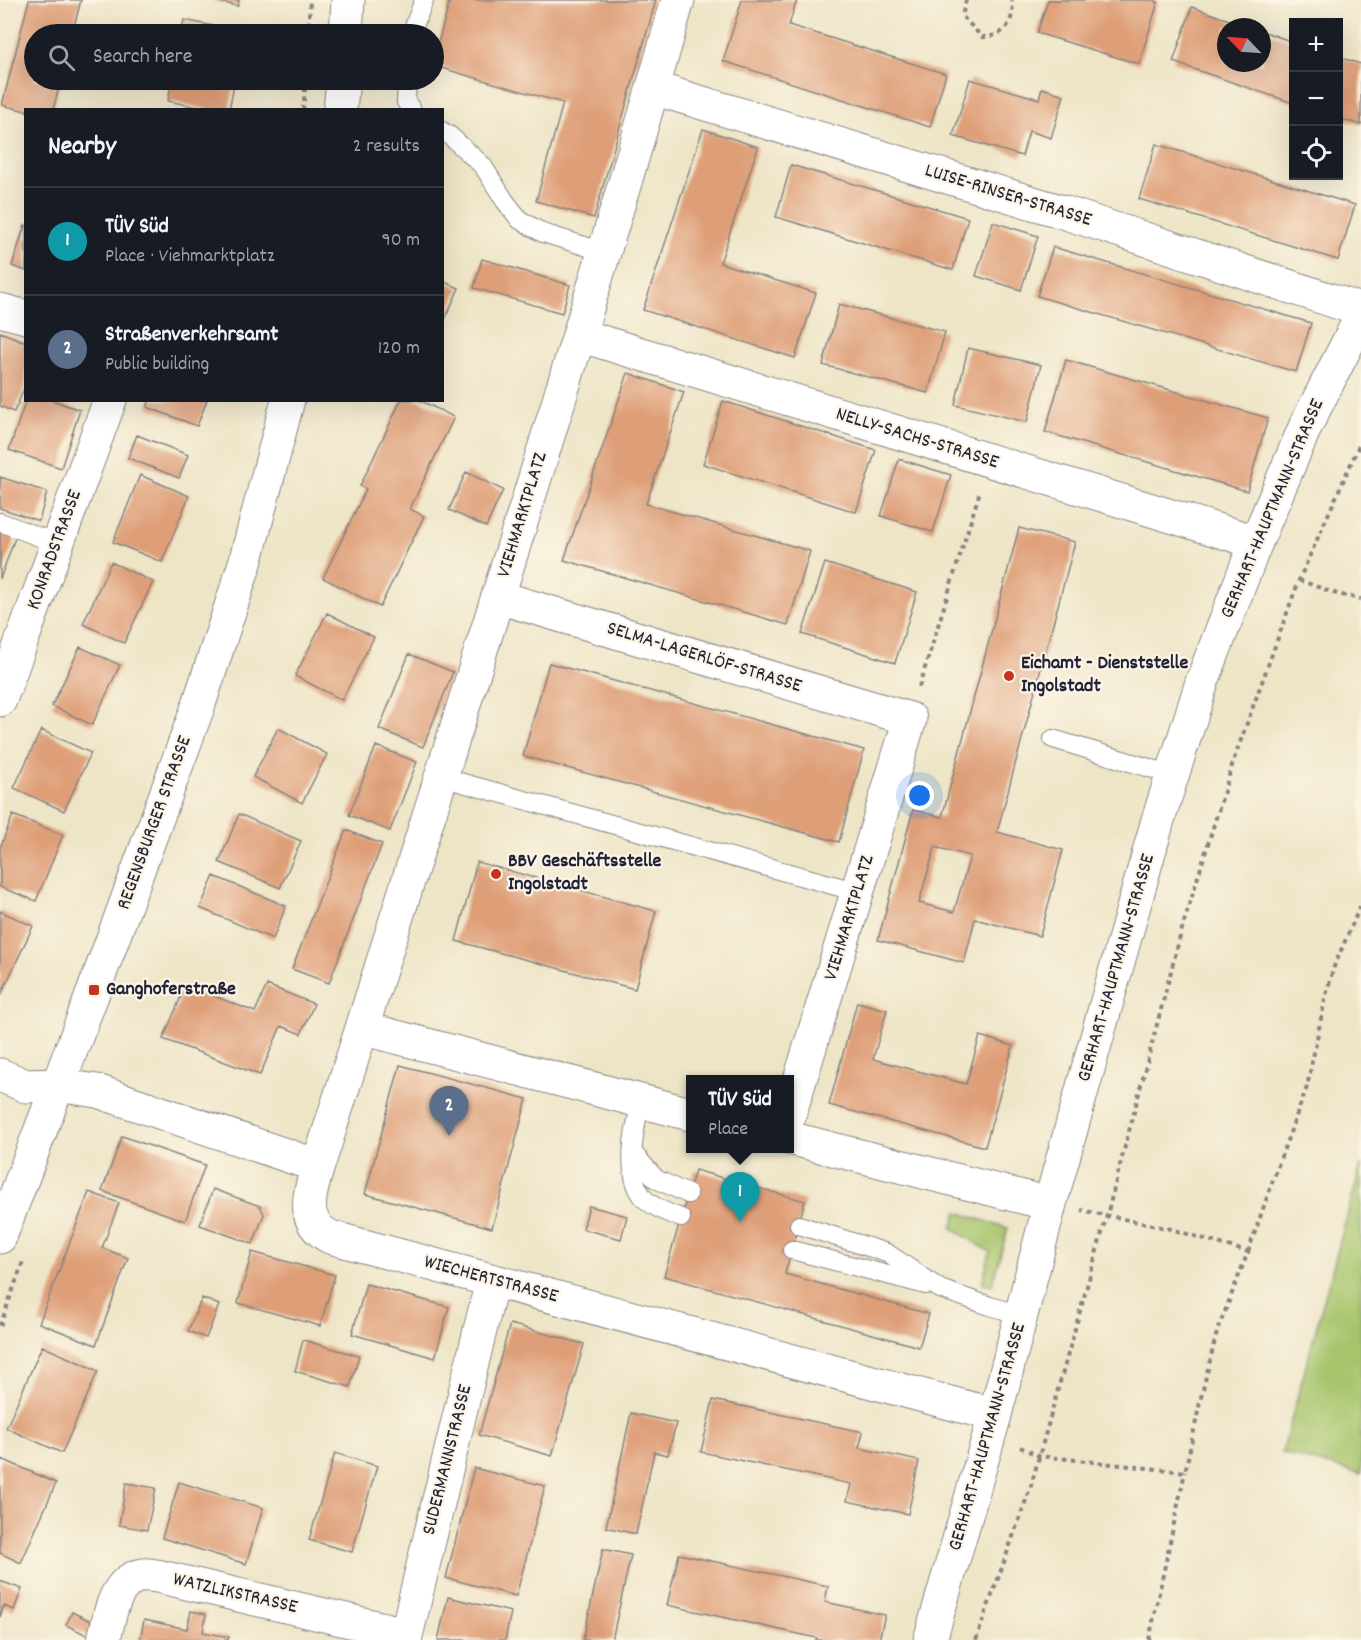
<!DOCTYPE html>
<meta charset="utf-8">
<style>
:root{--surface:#171b24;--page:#20242c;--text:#f1f3f6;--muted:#9ea1a6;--line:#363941;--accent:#ea580c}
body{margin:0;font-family:Dekko,sans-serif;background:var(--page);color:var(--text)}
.controls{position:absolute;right:18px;top:18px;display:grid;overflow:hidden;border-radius:0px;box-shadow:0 6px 24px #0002}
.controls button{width:54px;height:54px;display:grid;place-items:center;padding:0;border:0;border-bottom:2px solid var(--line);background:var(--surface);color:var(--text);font:30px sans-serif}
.compass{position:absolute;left:1217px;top:18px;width:54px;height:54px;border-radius:50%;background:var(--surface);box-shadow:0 6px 24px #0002;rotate:295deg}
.you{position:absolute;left:920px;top:796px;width:21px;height:21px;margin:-15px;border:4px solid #fff;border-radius:50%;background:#1a73e8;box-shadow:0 0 0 9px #1a73e833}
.badge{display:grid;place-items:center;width:39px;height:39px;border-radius:50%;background:var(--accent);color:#fff;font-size:20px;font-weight:700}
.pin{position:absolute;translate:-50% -50px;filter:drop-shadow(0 2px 3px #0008)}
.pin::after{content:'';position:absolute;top:32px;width:21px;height:18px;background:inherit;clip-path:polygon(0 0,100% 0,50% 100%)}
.popup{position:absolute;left:686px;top:1075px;width:108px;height:78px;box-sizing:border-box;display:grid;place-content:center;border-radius:0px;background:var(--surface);filter:drop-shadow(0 2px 4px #0005);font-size:20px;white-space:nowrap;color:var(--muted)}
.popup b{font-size:22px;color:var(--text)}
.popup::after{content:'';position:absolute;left:50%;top:100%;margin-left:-12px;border:12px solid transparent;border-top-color:var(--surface)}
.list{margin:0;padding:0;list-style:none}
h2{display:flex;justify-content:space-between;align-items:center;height:78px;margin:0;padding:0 24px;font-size:26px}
h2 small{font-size:20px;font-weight:400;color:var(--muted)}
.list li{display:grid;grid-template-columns:39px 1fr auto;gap:18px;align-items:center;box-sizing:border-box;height:108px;padding:0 24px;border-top:2px solid var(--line)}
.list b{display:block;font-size:22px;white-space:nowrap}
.list p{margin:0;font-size:20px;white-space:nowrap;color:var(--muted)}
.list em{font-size:20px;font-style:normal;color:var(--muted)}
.icon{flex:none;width:33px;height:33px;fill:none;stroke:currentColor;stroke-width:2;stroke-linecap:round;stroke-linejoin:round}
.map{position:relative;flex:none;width:1361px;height:1640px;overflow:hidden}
.search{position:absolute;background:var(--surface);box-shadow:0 6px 24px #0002;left:24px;top:24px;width:420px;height:66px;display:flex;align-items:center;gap:15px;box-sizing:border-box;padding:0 21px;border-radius:33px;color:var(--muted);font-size:22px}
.panel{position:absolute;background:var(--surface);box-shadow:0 6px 24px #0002;left:24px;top:108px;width:420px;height:294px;border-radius:0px}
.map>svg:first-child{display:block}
.green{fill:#a6c46b;stroke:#647353;stroke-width:1.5}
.building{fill:#de9e77;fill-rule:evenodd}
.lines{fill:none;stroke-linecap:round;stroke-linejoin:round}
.lane-casing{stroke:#888481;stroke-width:20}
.street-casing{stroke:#888481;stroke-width:35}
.secondary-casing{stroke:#888481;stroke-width:35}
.path{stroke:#888481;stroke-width:4;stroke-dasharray:4.5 4.5;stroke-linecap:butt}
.lane{stroke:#fff;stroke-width:18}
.street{stroke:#fff;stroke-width:33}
.secondary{stroke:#fff;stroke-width:33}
.poi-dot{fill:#c8321e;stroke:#fcf5e5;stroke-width:2}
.labels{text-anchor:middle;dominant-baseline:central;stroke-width:4.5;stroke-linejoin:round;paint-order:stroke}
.street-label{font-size:20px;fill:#22223b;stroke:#fcf5e5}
.poi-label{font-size:20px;font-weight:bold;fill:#22223b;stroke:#fcf5e5;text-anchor:start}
</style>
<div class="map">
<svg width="1361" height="1640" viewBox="0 0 1361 1640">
<rect width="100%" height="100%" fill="#fcf5e5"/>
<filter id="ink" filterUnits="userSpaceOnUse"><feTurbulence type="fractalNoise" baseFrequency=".0167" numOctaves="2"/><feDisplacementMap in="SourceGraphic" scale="12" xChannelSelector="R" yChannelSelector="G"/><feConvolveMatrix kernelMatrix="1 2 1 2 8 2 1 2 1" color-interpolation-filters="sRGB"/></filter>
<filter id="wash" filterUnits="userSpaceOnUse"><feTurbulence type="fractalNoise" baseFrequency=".008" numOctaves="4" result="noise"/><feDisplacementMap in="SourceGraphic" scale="24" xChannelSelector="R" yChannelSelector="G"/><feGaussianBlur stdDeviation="1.35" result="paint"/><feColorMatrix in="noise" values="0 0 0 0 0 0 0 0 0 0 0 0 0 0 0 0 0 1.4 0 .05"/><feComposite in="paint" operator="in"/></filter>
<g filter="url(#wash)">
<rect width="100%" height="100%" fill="#eee5c7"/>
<!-- green -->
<path class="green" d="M1361,1165V1474L1282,1453Z
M957,1212L1008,1228L992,1285L982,1283L990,1252L952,1228Z"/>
<g id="blocks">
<!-- building -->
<path class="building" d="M29,0H81L72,34H34V80H61L53,110H26V111L2,105Z
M210,0H239L238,6Z
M450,0H656L594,218L536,201L563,103L434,66V58Z
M742,0H797L789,25L946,74L930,127L723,61Z
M1048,0H1153L1158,2L1139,64L1037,33Z
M1192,7L1249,27H1226V63H1262V31L1293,42V103L1173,62Z
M184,20L244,32V34H181Z
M1338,57L1361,64V125L1338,118Z
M970,79L1039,99L1042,88L1064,95L1051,138L1029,131L1022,156L953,136Z
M172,80H235L229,110H211L168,101Z
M703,129L758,147L720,263L816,293L795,358L643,310Z
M1156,144L1355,205L1338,260L1139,199Z
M791,165L968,218L953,270L776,217Z
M993,222L1038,236L1021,290L976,276Z
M25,225H26V271L12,266Z
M1053,247L1311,323L1296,372L1037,296Z
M482,259L570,285L562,313L474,288Z
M442,281L459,288L442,326Z
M839,304L945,332L928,393L823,365Z
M0,332L26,342V384L14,412L0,406Z
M968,348L1041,365L1027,422L955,405Z
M1066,360L1268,418L1247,491L1045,432Z
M628,373L684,392L646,504L810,551L788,625L564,560Z
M26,400H52L80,410L61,468L9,450Z
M150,400H207L197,426L147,407Z
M401,400H419L454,417L410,509L424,516L380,607L323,578L366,489L360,486Z
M723,401L876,450L856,512L703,464Z
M137,435L188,455L179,478L128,458Z
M899,459L951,475L933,532L881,516Z
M466,472L503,490L486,527L449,510Z
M140,475L189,496L162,562L113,542Z
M0,477L47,492L39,521L0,508Z
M0,523L18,530L0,579Z
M1019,528L1075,542L997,832L1063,850L1040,936L975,919L964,963L878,940L913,810L942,817ZM935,847L970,856L954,912L919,903Z
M111,562L153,582L124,643L83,624Z
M825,563L917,592L895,663L802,634Z
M327,613L374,637L342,700L295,676Z
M80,647L120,665L92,725L52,706Z
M409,654L453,672L423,747L379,729Z
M549,663L864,750L839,842L523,756Z
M278,728L327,754L302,803L253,777Z
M41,730L91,753L64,811L14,788Z
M376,746L417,762L390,831L349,815Z
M239,814L301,841L280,888L219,862Z
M13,815L63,835L36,901L0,887V848Z
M346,830L382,844L329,983L292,969Z
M477,862L656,911L635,989L456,941Z
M214,876L286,906L273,939L200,908Z
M0,911L33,926L0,997Z
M186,985L255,1012L267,985L314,1004L301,1034L281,1026L260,1075L163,1039Z
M857,1002L887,1010L873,1059L966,1084L980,1036L1013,1046L985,1147L829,1105Z
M400,1065L527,1099L492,1228L365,1194Z
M122,1136L205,1165L185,1221L102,1191Z
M695,1170L805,1201L785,1274L929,1314L919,1347L664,1276Z
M213,1189L260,1206L264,1214L253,1244L200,1225Z
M89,1192L119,1203L102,1248L128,1258L96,1345L39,1323Z
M589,1206L627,1216L621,1239L583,1229Z
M252,1252L335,1275L320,1326L238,1303Z
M366,1284L449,1307L435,1358L352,1334Z
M202,1298L219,1305L206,1338L188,1331Z
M510,1324L584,1344L552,1456L479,1435Z
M303,1340L359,1356L350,1387L295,1371Z
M42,1346L98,1371L62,1453L6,1428Z
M713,1400L863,1432L859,1448L919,1461L908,1514L847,1501L851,1484L701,1452Z
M631,1413L676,1423L668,1455L654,1452L636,1534L606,1527Z
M335,1453L377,1466L352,1552L309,1540Z
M2,1459L56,1483L21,1563L0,1553V1464Z
M474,1468L545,1486L516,1596L446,1578Z
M179,1482L263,1508L246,1564L162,1538Z
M126,1483L156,1488L147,1530L119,1525Z
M603,1549L631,1555L612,1640H583Z
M679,1554L828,1586L825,1602L885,1615L879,1640H816L817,1638L667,1605Z
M0,1581L22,1589L14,1610L4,1606L0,1617Z
M448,1597L511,1612L505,1640H438Z
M191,1611L206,1614L203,1632L229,1637L228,1640H140L144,1620L187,1629Z
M72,1612L95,1623L89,1636L66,1625Z"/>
</g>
</g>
<g filter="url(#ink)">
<use href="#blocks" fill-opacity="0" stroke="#888481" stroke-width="1.5"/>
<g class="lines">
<!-- lane casing -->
<g class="lane-casing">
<path id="lane" d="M411,34L424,0
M407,80L406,102L412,110
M442,131L449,135L483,166L505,201L520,220L543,233L604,252
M0,522L58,544
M1053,739L1173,775
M441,777L858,892
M641,1102C634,1129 624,1175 644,1198C652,1207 670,1214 681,1218
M633,1153L656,1179L688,1194
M799,1225L887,1253L940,1289L990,1306L1021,1315
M792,1250L926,1285"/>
</g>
<!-- street casing -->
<g class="street-casing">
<path id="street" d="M653,88L1063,212L1361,310
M0,310L26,317
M579,335L1256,542
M498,597L910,719L789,1116
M0,700L110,400
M362,1028C469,686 580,345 678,0
M0,1075L26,1086L57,1085L97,1091L318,1166C310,1193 299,1221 330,1237L995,1415
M789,1138L1050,1204
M318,1166L362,1028L690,1114
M104,1640C109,1617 114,1579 143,1575C147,1574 153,1576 157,1576L406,1634
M405,1640L492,1281
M930,1640L995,1415L1050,1204L1158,820L1203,679L1256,542L1306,425L1361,317"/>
</g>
<!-- secondary casing -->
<g class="secondary-casing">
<path id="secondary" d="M346,34L348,0
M340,110L343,80
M0,1237L94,990L198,707L245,563L288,400"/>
</g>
<!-- path -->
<path class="path" d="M966,0L962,16L982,37C1005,37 1015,22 1012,0
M308,34L310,0
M303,110L306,80
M1299,580L1337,594L1361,599
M919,687L980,491
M1248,1252L1282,1154L1307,1087L1325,999L1333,969L1361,904
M0,1326L24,1259
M1020,1447L1039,1456L1185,1472L1202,1393L1217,1332L1248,1252L1171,1229L1081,1210
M976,1640L1030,1489L1107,1215L1182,929L1234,759L1299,580L1361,441
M1149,1640L1185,1472"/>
<!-- lane -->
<use href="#lane" class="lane"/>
<!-- street -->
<use href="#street" class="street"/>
<!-- secondary -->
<use href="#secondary" class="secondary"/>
</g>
</g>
<!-- markers -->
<g class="poi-dot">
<circle cx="1009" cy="676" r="6"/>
<circle cx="496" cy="874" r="6"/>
<rect x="88" y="984" width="12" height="12" rx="3"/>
</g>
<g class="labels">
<!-- street labels -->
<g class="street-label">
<text transform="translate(1008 196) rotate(17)">LUISE-RINSER-STRASSE</text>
<text transform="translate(917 439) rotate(17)">NELLY-SACHS-STRASSE</text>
<text transform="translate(1273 509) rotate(-67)">GERHART-HAUPTMANN-STRASSE</text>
<text transform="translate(523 515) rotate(-73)">VIEHMARKTPLATZ</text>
<text transform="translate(55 550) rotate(-70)">KONRADSTRASSE</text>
<text transform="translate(704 658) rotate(17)">SELMA-LAGERLÖF-STRASSE</text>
<text transform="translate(155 823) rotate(-70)">REGENSBURGER STRASSE</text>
<text transform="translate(850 918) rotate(-73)">VIEHMARKTPLATZ</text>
<text transform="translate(1117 968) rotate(-74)">GERHART-HAUPTMANN-STRASSE</text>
<text transform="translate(491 1280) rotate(15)">WIECHERTSTRASSE</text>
<text transform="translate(988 1437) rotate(-74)">GERHART-HAUPTMANN-STRASSE</text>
<text transform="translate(448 1460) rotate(-76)">SUDERMANNSTRASSE</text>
<text transform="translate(235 1594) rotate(13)">WATZLIKSTRASSE</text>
</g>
<!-- poi labels -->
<g class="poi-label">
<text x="1021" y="664">Eichamt - Dienststelle<tspan x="1021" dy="23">Ingolstadt</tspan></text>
<text x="508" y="862">BBV Geschäftsstelle<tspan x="508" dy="23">Ingolstadt</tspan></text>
<text x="106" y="990">Ganghoferstraße</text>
</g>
</g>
</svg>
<div class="controls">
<button>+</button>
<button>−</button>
<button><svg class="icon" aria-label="locate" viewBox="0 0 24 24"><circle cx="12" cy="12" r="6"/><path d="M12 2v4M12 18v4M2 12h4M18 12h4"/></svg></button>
</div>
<svg class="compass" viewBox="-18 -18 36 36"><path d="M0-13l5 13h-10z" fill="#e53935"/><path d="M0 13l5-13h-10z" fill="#9ea1a6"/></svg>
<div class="you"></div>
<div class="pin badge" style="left:740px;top:1222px;background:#0f9aa8">1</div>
<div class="popup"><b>TÜV Süd</b>Place</div>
<div class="pin badge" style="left:449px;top:1136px;background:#5c6f8a">2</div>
<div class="search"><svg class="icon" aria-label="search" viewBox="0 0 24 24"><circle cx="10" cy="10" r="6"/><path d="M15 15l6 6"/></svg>Search here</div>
<section class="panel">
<h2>Nearby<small>2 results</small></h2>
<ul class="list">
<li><span class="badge" style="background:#0f9aa8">1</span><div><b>TÜV Süd</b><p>Place · Viehmarktplatz</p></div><em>90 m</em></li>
<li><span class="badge" style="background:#5c6f8a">2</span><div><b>Straßenverkehrsamt</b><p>Public building</p></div><em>120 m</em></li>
</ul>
</section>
</div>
